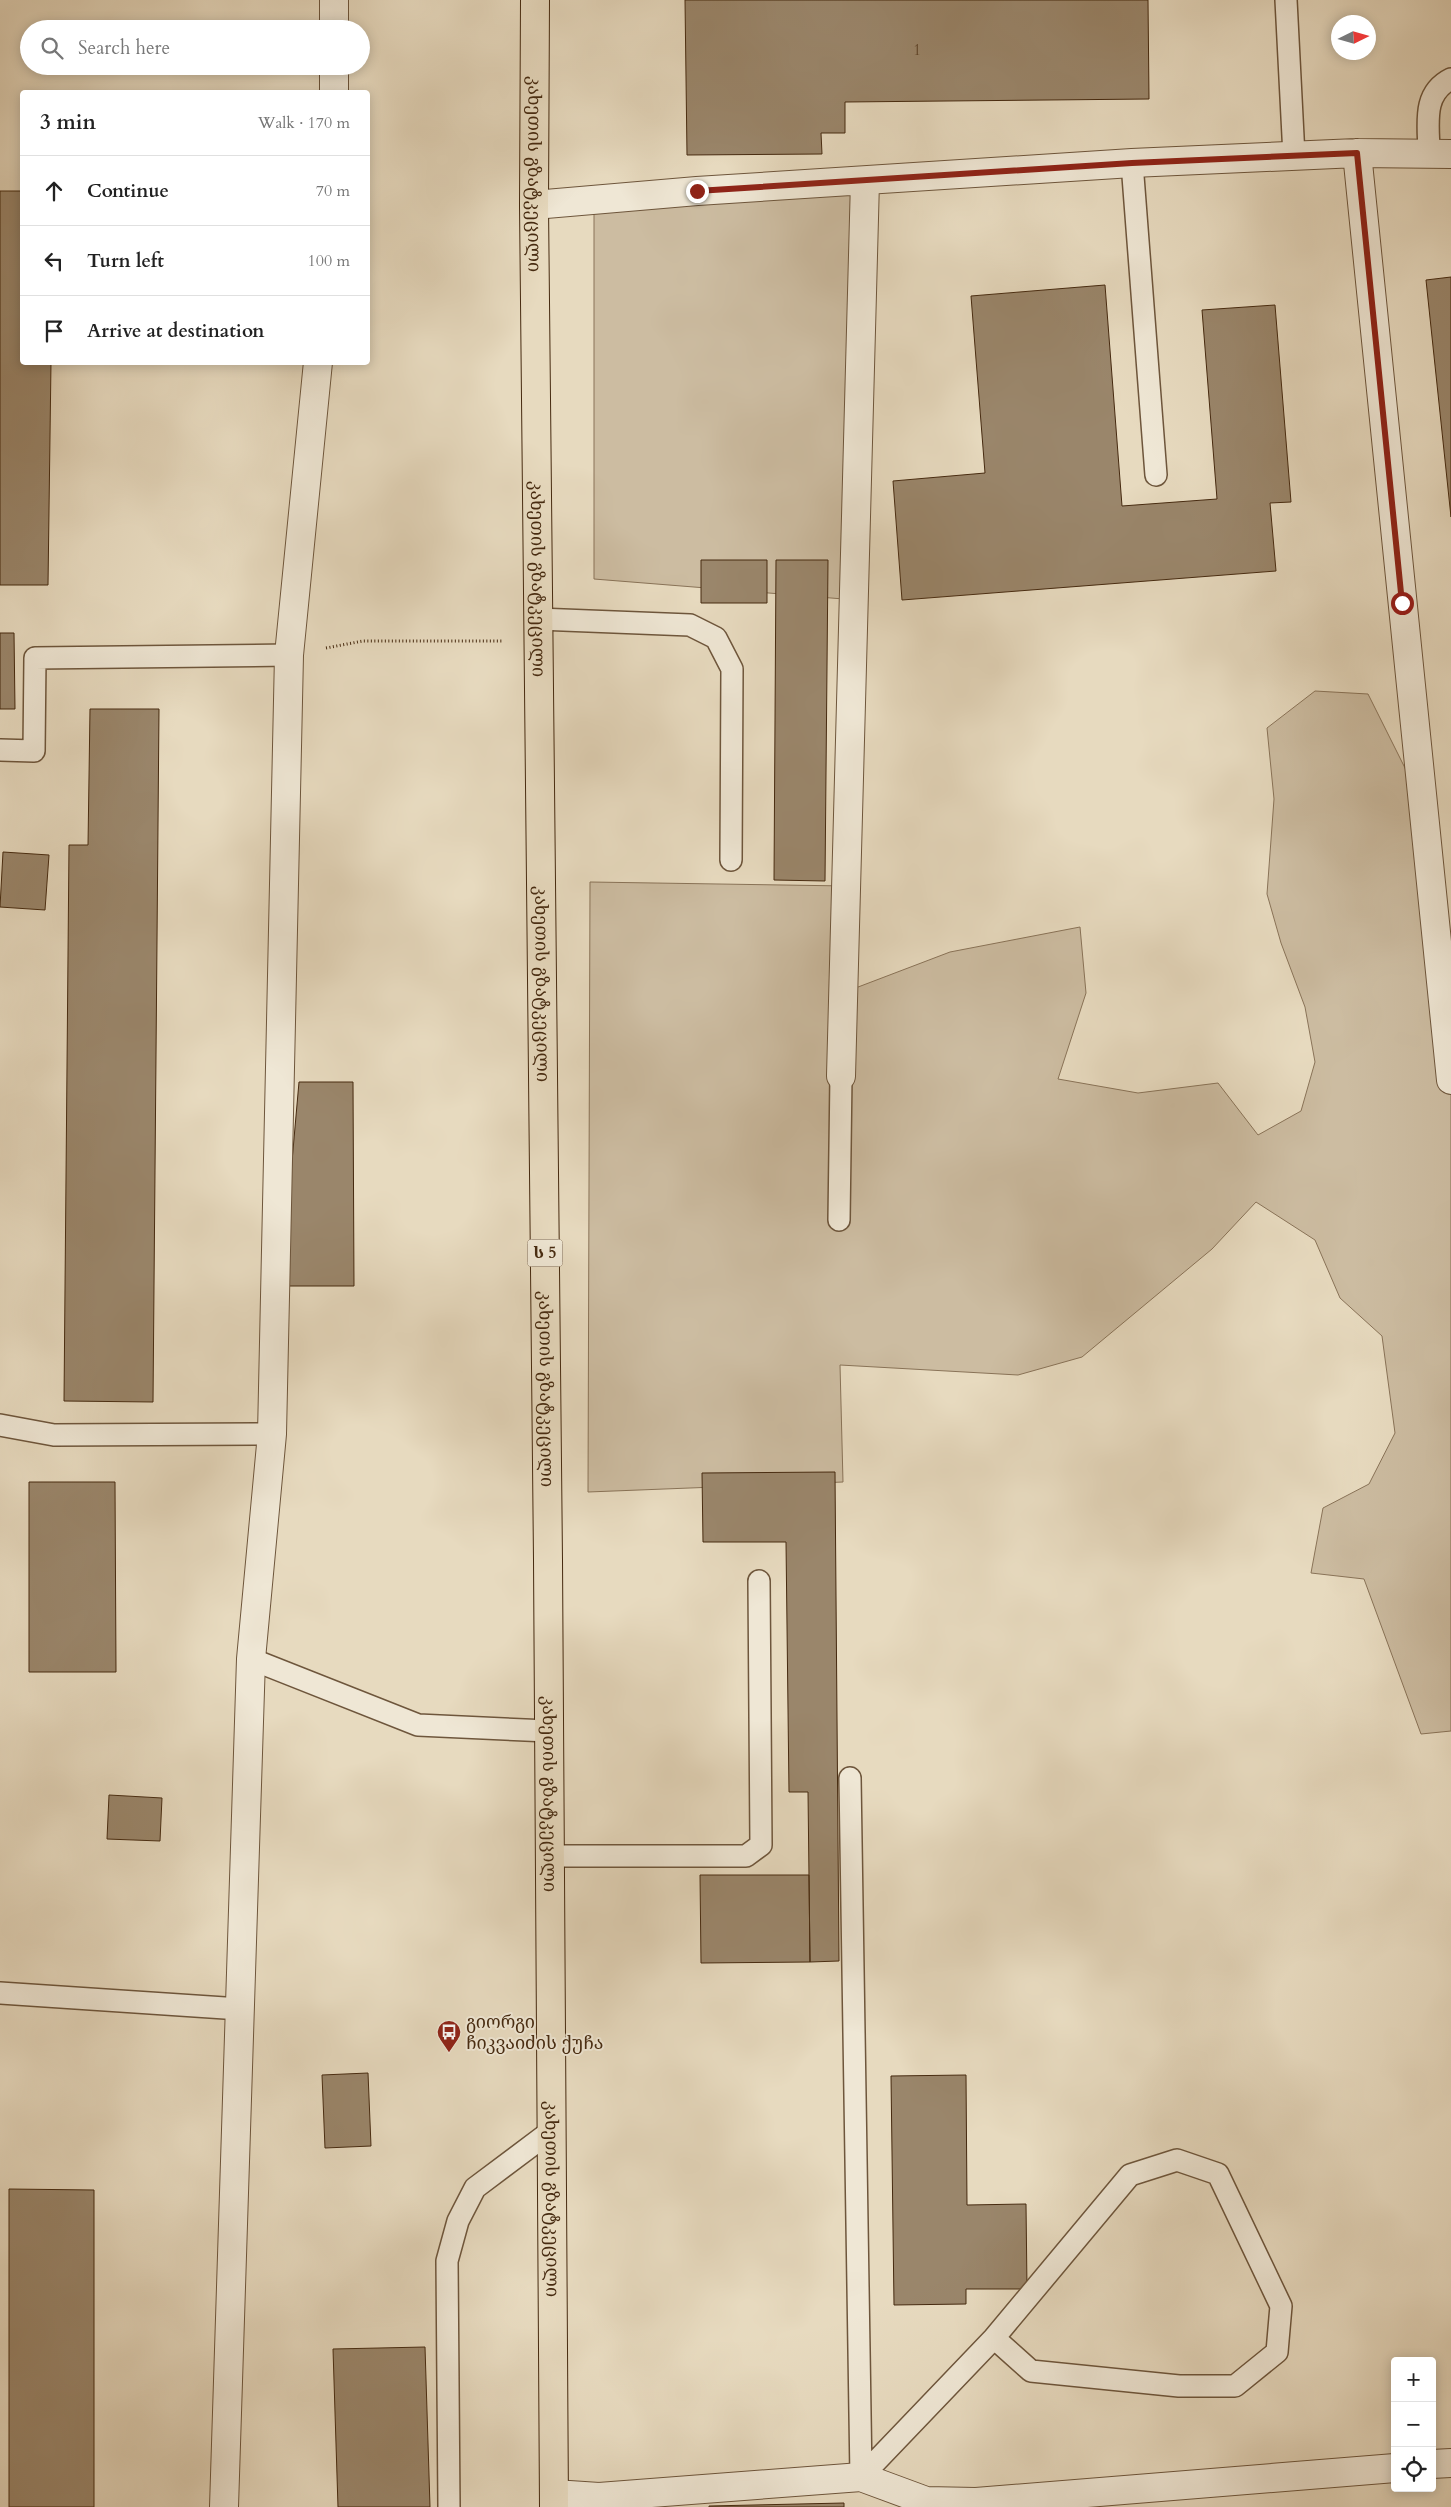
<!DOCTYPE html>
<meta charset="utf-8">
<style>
:root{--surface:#fff;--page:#f6f6f6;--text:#222;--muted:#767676;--line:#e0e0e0}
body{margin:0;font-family:Cardo,"Noto Serif Georgian",serif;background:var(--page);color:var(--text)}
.controls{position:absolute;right:15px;bottom:15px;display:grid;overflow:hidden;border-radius:5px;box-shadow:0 2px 12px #0003}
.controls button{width:45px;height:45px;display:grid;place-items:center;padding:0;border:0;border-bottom:1px solid var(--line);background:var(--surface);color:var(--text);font:25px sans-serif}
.compass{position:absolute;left:1331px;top:15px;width:45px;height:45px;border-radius:50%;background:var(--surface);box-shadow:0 2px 12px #0003;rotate:85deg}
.stop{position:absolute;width:15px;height:15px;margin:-11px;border:4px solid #8f2418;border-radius:50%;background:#fff}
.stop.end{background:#8f2418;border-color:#fff;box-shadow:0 1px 5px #0008}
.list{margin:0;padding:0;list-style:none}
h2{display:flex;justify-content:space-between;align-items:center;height:65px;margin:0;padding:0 20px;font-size:21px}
h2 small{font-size:16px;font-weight:400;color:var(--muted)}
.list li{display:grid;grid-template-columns:32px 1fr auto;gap:15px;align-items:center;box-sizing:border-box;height:70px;padding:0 20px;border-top:1px solid var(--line)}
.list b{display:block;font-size:19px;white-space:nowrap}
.list em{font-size:16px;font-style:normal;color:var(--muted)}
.icon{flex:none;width:28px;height:28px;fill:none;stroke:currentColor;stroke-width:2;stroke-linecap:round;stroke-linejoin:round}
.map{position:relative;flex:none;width:1451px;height:2507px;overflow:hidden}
.search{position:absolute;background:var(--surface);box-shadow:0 2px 12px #0003;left:20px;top:20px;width:350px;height:55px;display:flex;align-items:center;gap:12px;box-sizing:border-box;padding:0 18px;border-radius:28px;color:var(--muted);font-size:19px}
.panel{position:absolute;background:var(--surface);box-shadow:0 2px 12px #0003;left:20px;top:90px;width:350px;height:275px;border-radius:5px}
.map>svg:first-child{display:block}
.green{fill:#ccbca1;stroke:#897358}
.building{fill:#9a866b;stroke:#462a10}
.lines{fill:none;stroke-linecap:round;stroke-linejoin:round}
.service-casing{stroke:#6e563c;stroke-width:24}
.minor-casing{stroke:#6e563c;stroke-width:30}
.trunk-casing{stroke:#462a10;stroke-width:30}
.path{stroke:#462a10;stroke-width:3;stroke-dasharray:1 2.5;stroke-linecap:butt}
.service{stroke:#efe7d5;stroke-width:21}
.minor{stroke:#efe7d5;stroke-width:28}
.trunk{stroke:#e7dabf;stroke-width:28}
.route{stroke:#8f2418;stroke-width:6}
.labels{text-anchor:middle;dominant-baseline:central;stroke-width:4;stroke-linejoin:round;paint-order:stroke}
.number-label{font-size:15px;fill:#5b4127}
.shield{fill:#efe7d5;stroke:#79634b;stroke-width:1}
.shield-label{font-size:16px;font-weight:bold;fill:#462a10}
.street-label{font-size:18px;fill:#462a10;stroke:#efe7d5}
.poi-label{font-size:18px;fill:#462a10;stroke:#efe7d5;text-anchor:start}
</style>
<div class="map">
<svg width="1451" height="2507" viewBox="0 0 1451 2507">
<rect width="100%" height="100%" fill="#e7dabf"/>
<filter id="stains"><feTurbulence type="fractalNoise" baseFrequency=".004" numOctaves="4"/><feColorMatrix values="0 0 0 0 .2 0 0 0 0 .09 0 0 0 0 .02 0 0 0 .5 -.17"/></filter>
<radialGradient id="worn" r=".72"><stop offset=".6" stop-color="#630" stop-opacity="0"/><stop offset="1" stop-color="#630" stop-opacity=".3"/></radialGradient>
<!-- green -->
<path class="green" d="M865,181L856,600L594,579V200Z
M1315,691L1368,694L1423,804L1451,1080V1731L1421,1734L1364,1579L1311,1573L1323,1508L1369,1484L1395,1433L1382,1336L1340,1298L1315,1240L1256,1202L1212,1249L1082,1357L1018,1375L840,1365L843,1482L588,1492L590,882L847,886L845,992L950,952L1080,927L1086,993L1058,1079L1138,1093L1218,1083L1258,1135L1301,1111L1315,1062L1305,1007L1281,943L1267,894L1274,799L1267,728Z"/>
<!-- building -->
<path class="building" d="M685,0H1148L1149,99L845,102V133H821L822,154L687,155Z
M0,191H22V362H51L48,585H0Z
M1451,277V517L1426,280Z
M1105,285L1122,506L1217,499L1202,310L1275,305L1291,502L1270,503L1276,571L902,600L893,481L985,473L971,296Z
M701,560H767V603H701Z
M776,560H828L825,881L774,880Z
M0,633H14L15,709H0Z
M90,709H159L153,1402L64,1401L69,845H88Z
M3,852L49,855L45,910L0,907Z
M299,1082H353L354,1286H281Z
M835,1472L839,1961L810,1962L808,1792H789L786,1542H703L702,1473Z
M29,1482H115L116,1672H29Z
M109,1795L162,1798L160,1841L107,1839Z
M700,1875H809L810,1962L701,1963Z
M368,2073L371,2146L325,2148L322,2075Z
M966,2075L967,2205L1026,2204L1027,2289H966V2304L894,2305L891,2076Z
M9,2189L94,2190V2507H9Z
M425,2347L430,2507H338L333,2349Z
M844,2503V2507H709V2506Z"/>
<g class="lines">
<!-- service casing -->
<g class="service-casing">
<path id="service" d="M1286,0L1294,156
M1429,154C1429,126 1421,94 1451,79
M1132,163L1156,475
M538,619L690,625L716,638L732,669L731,860
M0,750L34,751L35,658L289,655
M839,1220L841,1076
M0,1425L54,1435L272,1434
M251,1659L418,1725L548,1731
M850,1778L861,2477
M548,1856H746L761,1845L759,1581
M0,1993L240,2009
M861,2477L994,2338L1130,2175L1177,2160L1218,2174L1281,2306L1277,2352L1235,2386H1179L1031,2371L994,2338
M449,2507L447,2261L458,2221L475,2188L551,2131"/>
</g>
<!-- minor casing -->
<g class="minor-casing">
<path id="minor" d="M334,0V29
M334,66V92
M1357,153L1451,1080
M534,205L697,191L1132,163L1357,153L1451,154
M841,1076L865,181
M1432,2464L1451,2463
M554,2494L599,2497L861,2477L926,2501L976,2502L1395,2468
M224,2507L251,1659L272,1434L289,655L318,362"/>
</g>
<!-- trunk casing -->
<g class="trunk-casing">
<g id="trunk">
<path id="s1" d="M535,0L534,205L548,1560L554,2507"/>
</g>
</g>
<!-- path -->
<path class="path" d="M326,648L363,641H502"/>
<!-- service -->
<use href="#service" class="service"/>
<!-- minor -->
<use href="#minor" class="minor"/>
<!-- trunk -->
<use href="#trunk" class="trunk"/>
</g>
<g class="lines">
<!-- route -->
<path class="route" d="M697,191L1132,163L1357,153L1402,603"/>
</g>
<!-- icons -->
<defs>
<g id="bus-pin" transform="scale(1.25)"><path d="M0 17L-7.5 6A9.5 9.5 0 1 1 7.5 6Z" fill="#8f2418" stroke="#efe7d5"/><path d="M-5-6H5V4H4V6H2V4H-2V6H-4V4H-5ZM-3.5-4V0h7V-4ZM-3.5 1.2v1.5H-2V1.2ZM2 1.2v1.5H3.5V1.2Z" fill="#fff"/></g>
</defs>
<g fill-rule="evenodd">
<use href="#bus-pin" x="449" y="2032"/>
</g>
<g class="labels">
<!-- number labels -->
<g class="number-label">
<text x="917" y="50">1</text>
</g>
<!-- shield labels -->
<rect class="shield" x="527.5" y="1239.5" width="35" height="27" rx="4"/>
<g class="shield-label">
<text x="545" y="1253">ს 5</text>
</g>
<!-- street labels -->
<g class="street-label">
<text stroke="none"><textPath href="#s1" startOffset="174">კახეთის გზატკეცილი</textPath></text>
<text stroke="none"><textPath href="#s1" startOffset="579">კახეთის გზატკეცილი</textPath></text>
<text stroke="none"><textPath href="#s1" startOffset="984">კახეთის გზატკეცილი</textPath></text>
<text stroke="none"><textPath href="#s1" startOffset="1389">კახეთის გზატკეცილი</textPath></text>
<text stroke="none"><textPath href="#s1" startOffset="1794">კახეთის გზატკეცილი</textPath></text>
<text stroke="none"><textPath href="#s1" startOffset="2199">კახეთის გზატკეცილი</textPath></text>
</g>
<!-- poi labels -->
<g class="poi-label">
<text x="466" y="2022">გიორგი<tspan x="466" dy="21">ჩიკვაიძის ქუჩა</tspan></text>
</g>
</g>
<rect width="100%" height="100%" filter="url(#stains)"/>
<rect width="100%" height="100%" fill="url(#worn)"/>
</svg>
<div class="controls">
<button>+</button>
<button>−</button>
<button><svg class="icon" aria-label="locate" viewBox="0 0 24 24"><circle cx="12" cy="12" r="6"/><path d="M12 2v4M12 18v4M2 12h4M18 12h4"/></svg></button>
</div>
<svg class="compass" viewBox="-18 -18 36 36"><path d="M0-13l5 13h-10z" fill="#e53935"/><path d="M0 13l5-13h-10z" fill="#767676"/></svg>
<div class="stop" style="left:1402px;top:603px"></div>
<div class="stop end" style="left:697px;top:191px"></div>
<div class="search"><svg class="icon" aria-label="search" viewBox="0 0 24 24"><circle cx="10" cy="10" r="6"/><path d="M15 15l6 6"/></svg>Search here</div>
<section class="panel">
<h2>3 min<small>Walk · 170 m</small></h2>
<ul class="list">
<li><svg class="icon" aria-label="ahead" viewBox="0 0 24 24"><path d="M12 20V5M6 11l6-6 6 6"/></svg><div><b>Continue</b></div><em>70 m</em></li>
<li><svg class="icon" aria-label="left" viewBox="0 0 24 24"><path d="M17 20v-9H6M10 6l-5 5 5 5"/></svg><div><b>Turn left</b></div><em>100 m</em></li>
<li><svg class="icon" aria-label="arrive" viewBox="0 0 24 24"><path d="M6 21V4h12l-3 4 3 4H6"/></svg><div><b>Arrive at destination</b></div></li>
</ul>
</section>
</div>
